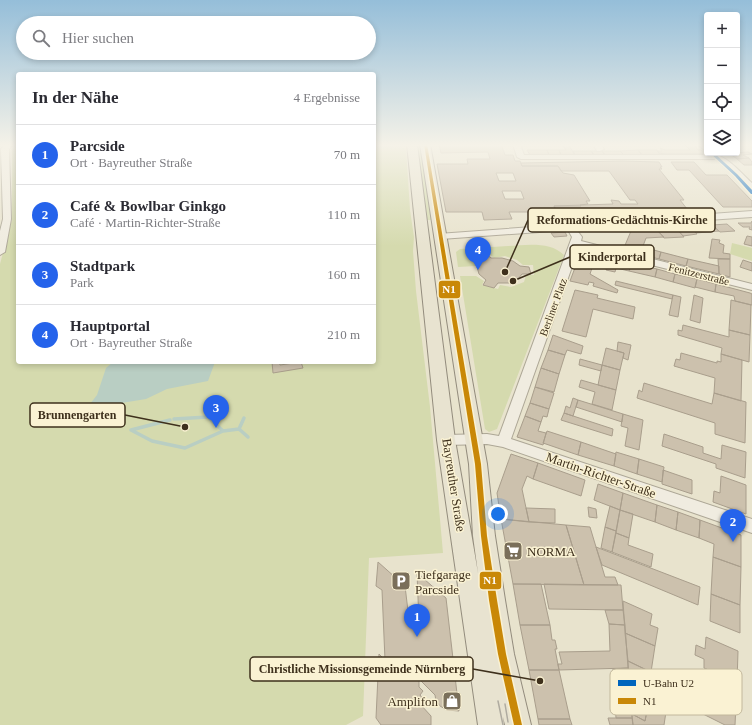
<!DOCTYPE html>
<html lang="de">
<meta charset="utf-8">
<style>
:root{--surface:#fff;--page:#f2f2f3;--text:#2b2b33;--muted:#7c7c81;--line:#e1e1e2;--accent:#2563eb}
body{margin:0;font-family:"Times New Roman",serif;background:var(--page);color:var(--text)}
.controls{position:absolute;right:12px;top:12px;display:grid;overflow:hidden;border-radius:4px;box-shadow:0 2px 6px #0003}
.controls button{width:36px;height:36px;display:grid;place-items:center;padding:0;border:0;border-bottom:1px solid var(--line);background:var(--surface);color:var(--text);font:20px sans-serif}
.you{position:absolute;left:498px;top:514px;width:14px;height:14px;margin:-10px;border:3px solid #fff;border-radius:50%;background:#1a73e8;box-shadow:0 0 0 6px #1a73e833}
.badge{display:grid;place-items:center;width:26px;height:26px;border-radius:50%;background:var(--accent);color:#fff;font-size:13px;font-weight:700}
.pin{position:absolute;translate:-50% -33px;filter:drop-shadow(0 1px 2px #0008)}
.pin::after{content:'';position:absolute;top:21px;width:14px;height:12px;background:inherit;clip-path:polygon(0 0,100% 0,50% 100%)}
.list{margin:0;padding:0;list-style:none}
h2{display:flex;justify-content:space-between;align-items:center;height:52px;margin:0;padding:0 16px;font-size:17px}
h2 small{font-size:13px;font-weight:400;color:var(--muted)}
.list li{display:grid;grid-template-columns:26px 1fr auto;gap:12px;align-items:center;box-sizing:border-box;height:60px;padding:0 16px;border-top:1px solid var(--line)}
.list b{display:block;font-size:15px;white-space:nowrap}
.list p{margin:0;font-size:13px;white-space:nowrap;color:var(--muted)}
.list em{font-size:13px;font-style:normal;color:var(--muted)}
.icon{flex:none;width:22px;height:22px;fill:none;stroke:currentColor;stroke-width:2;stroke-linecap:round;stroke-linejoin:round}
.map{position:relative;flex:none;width:752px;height:725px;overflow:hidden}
.search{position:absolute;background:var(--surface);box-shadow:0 2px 6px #0003;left:16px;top:16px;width:360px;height:44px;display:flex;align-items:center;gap:10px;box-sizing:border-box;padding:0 14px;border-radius:22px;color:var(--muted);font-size:15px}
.panel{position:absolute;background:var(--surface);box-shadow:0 2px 6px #0003;left:16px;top:72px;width:360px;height:292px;border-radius:4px}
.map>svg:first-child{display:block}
.green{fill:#d5daae}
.water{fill:#b9cec3}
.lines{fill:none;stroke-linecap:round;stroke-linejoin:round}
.stream{stroke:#b9cec3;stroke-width:3.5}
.building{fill:#ccc1ad;stroke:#a99e8c;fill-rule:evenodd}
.minor-casing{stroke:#ada796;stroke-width:2}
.major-casing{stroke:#938c7d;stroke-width:2}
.minor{fill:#f0ece0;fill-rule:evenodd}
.major{fill:#e8e3d0;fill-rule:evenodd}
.tram{stroke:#afaba0;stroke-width:1.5}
.bus-1-casing{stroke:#faf2d3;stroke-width:3}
.bus-1{fill:#c98807;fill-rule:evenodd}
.metro-1-casing{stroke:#faf2d3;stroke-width:3}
.metro-1{fill:#0065bd;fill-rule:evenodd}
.labels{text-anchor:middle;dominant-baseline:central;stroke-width:3;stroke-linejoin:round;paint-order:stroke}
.street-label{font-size:11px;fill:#3e301c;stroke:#faf2d3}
.near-street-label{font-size:13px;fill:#3e301c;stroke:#faf2d3}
.near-poi-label{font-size:13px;fill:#3e301c;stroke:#faf2d3;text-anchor:start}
.key{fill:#faf2d3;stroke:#c2b89c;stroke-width:1}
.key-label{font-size:11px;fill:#3e301c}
.leader{fill:none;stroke:#3e301c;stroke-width:1.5}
.callout-dot{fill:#3e301c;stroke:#faf2d3;stroke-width:1.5}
.callout{fill:#faf2d3;stroke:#3e301c;stroke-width:1.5}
.callout-label{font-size:12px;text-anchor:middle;font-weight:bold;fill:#3e301c}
.line-badge{stroke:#faf2d3;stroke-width:1.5}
.badge-label{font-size:11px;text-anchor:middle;font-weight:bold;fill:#fff}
</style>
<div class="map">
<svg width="752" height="725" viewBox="0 0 752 725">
<rect width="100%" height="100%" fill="#e8e3cd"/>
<!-- green -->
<path class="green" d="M374,144H384L389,147L406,148L410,210L414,237L413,251L416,291L430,407L443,553L369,558L363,716L346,725H0V264L12,219V151L14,147H18V362H374Z
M415,144H422L435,220H423Z
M732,243L752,248V261L730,254Z
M508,246C526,245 550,241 564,255L497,429L489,432L485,429L460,276H476L484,281L482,285L498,289L500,285L511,287L524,282L526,275H534L533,265H523L517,260L505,256L494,258L487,252L476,257L480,261L476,266L458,267L456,252L460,249Z"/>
<!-- water -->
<path class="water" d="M113,362H215L208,381L167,389L146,399L91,408L90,404L97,395L106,368Z"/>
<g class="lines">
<!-- stream -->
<path class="stream" d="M208,417L216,405
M174,419L208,417L223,431
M170,420L131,430L152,441L185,448L223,431L239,429
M239,429L248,437
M239,429L244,418"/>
</g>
<!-- building -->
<path class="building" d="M439,144H501L505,155H513L515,161H520L522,166H558L563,173L574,175L590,201H586L588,204L580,205L581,206H554L557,212H509L512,219L484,220L482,212H446L437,164H468L467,159H490L488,152L441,153ZM496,173H513L516,181H499ZM502,191H521L524,199H505Z
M562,144H568L575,155H561L559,150H566Z
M684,144H694L698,150H701L706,154H665L659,153L657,151H662L660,148L665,150H690Z
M527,150H547L549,155H530Z
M547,150H559L561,155H549Z
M638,150L642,155H624L620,151Z
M638,150H657L660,155H642Z
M573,151H591L594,155H575Z
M591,151H602L605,155H594Z
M602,151H620L624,155H605Z
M748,152L752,154L743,155L749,158L737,159L729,153Z
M749,158L752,162V165H744L737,159Z
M622,161L659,162L662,167H660L662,169H659L684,200H680L691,214L655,217L653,215L605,216L607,219H598L597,216H559L554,206L613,204L611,200L619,201L621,204H638L635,200H630L609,171H561L558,166H522L521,163Z
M671,162H694L706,175H727L752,201V207H723L689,170H677Z
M752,221V230L749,229L750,227H743L738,223H751Z
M727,224L735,231L720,232L712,225Z
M712,225L719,231L696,233L689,226Z
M689,226L697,234L683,236L675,227Z
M675,227L684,237L664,238L656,229Z
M656,229L664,237L646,238L640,254L623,250L631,231Z
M565,232L567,236L554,237L551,233Z
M747,236L752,237V246L744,244Z
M712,239L720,240L719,243L724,245L723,253L730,254V259L709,258Z
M643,247L661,252L659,259L640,254Z
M581,251L632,263L629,271L616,268L615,272L606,270L607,266L578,259Z
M661,252L688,259L686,266L659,259Z
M486,254L491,258H502L513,261L520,266L529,267L531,274H522L518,279L509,283H498L494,288L483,285L486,280L479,274L477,267L482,262L476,257Z
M688,259L719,266V274L686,266Z
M718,259H730V277L719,274Z
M743,260L752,263V271L740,267Z
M632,263L657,269L655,277L629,271Z
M576,265L592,268L590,274L618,290L617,293L593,286L594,283L589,282L588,285L570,281Z
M657,269L675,274L673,282L655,277Z
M675,274L697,279L695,288L673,282Z
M697,279L716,284L715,292L695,287Z
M616,281L673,295L672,299L615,285Z
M716,284L750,293L752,294V305L735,301L734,296L715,292Z
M575,290L598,295L597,298L635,307L633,319L593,309L586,337L562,331Z
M673,295L681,297L678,317L669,315Z
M694,295L703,298L700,323L690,320Z
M731,300L751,305L750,335L729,330Z
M683,325L729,337V330L750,335L749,362L721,354L722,348L678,335V330L682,331Z
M553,335L583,346L581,354L567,350L565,355L548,350Z
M618,342L631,345L628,360L623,358L624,353L617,351Z
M606,348L624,353L620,370L602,365Z
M548,350L565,355L559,374L541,368Z
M681,353L717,363V361L721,362V354L742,360L741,401L714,393L715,378L674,366L676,359L680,360Z
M580,359L602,365L601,371L579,365Z
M272,362H279L280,365L301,362L303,368L273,373Z
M602,365L620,370L616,390L598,385Z
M541,368L559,374L554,392L535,387Z
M581,380L616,390L612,410L592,404L595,392L579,387Z
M644,383L712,404L714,393L746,402L745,443L715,434V423L637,398L639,390L642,392Z
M535,387L554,393L549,409L530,403Z
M573,398L578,400L573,416L564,413L566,406L570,408Z
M578,400L623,414L622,422L576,407Z
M530,403L549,409L547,417L543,416L541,422L525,416Z
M564,413L613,429L612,436L561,420Z
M623,414L643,420L639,450L625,446L628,428L621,426Z
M525,416L541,422L538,431L546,433L543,445L517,437Z
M547,431L581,442L578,455L543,443Z
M664,434L703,447V453L721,459L722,445L746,452L745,478L716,468V464L662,446Z
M581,442L616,454L614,466L578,455Z
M616,452L639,459L637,474L614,466Z
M511,454L538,463L533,479L527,476L522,489L529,522L501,519L497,493Z
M639,459L664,467L662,482L637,474Z
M538,463L585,480L581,496L533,479Z
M663,470L692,480V494L662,484Z
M721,476L746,485V514L713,502L714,491L720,493Z
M598,484L623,493L620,510L594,500Z
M623,493L657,505L655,522L620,510Z
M657,505L678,512L676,530L655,522Z
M610,506L620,510L616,531L605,527Z
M588,507L596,509L597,518L589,517Z
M526,508L555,509V523L529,522Z
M620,510L633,514L629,538L616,533Z
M678,512L700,520L699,538L676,530Z
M501,519L566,525L584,585L513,584Z
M700,520L741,535V567L713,557L714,544L699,538Z
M566,525L590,527L605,577H615L618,585H584Z
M605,527L616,531L612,552L601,548Z
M616,533L629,538L628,545L653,554L651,567L612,552Z
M596,547L700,587L698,605L602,565Z
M713,557L741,567L740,605L711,594Z
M378,562L405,586L408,611L419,622L417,573L446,598L459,711L447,710L440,706L436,701L435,695L419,679V687L423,691L420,695L424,700L420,704L431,716V725H381L376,718L379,654L385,660L382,590L376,586Z
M513,584H541L550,625H520Z
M544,584L621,585L623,610L549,609Z
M711,594L740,605V633L710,621Z
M623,601L652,614L650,625L658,628L655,646L625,633Z
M605,610H623L625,625L609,624Z
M609,624L625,625L628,668L559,670L558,664H562L559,652L610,651Z
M520,625H550L552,640H555L557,649H555L559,670H529Z
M625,633L655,646L651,672L628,661Z
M706,637L738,651L737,683L704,668V659L695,655L696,645L705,649Z
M628,661L704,698L703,714L629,678Z
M628,668L632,718H616L613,669Z
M706,669L737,683L735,725H725L703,714Z
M529,670H559L570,719H538Z
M629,678L651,689L645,721L632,714Z
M650,696L667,705L664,725H633L632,714L645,721Z
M608,718H632L633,725H610Z
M538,719H570L572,725H539Z"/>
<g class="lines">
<!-- minor casing -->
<g class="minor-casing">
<path id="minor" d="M6,144H13L9,149L11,219L5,252L0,255V231L3,219L1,149Z
M513,144H520L524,155H709L707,153C725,153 739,171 752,183V189H749L716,159H521L517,157Z
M593,144H600L604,149L600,151H597Z
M697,144H705L707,146V152Z
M752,211V217L576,229L582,237L581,241L752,284V290L579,247L511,439L752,519V533L503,447L487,444L446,445L441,444L439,440L441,436L446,435L487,434L499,436L572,237L568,230L441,239L436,236L438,234Z"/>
</g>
<!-- major casing -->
<g class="major-casing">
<path id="major" d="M407,144H417L455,440L478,573L473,536L469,464L420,144H430L487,464L495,536L505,600L514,654L531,725H505L503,717L504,725H478L437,440Z"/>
</g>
<!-- minor -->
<use href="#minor" class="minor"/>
<!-- major -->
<use href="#major" class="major"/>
<!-- tram -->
<path class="tram" d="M498,701L503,725
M505,704L508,722"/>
<!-- bus-1 casing -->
<g class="bus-1-casing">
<path id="bus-1" d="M424,144H427L481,464L487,536L497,600L506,654L522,725H514L498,654L489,600L481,536L475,464Z"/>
</g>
<!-- bus-1 -->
<use href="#bus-1" class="bus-1"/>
<!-- metro-1 casing -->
<g class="metro-1-casing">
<path id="metro-1" d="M710,153H714L737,174L752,190V194H751L735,176Z"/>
</g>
<!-- metro-1 -->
<use href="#metro-1" class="metro-1"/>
</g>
<!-- sky -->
<linearGradient id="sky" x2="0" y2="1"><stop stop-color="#95bed9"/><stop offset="0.59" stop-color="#f5f2e8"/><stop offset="1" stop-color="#f5f2e8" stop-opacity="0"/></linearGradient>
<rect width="752" height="246" fill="url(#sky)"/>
<!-- icons -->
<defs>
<g id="supermarket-square" transform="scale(1)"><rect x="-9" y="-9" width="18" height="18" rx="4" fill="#7a6f5a" stroke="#faf2d3"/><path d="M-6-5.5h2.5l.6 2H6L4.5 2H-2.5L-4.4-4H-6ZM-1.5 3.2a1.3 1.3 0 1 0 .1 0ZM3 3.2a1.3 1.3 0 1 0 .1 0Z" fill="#fff"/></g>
<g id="parking-square" transform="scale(1)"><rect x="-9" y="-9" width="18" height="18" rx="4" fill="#7a6f5a" stroke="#faf2d3"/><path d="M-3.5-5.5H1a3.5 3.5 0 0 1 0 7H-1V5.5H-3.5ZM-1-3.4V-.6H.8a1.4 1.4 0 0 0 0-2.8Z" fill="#fff"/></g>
<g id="shop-square" transform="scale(1)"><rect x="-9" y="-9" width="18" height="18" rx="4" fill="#7a6f5a" stroke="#faf2d3"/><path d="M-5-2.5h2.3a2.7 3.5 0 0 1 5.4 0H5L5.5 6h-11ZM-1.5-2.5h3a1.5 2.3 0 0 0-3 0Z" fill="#fff"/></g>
</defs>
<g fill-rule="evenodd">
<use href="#supermarket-square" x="513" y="551"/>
<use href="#parking-square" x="401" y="581"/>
<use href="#shop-square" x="452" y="701"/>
</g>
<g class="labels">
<!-- street labels -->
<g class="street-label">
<text transform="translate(699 274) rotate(14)">Fenitzerstraße</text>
<text transform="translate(553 307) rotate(-70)">Berliner Platz</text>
</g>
<!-- near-street labels -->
<g class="near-street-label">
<text transform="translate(601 475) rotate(19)">Martin-Richter-Straße</text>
<text transform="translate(454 485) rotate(81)">Bayreuther Straße</text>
</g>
<!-- near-poi labels -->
<g class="near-poi-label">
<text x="527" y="551">NORMA</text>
<text x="415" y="574">Tiefgarage<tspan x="415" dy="15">Parcside</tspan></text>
<text x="438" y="701" text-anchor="end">Amplifon</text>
</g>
</g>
<!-- legend -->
<rect x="610" y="669" width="132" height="46" rx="6" class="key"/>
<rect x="618" y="680" width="18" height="6" fill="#0065bd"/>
<rect x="618" y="698" width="18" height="6" fill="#c98807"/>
<g class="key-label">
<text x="643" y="687">U-Bahn U2</text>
<text x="643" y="705">N1</text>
</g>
<!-- callouts -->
<path class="leader" d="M505 272L528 220M513 281L570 257M185 427L125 415M540 681L473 669"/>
<g class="callout-dot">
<circle cx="505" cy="272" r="4"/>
<circle cx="513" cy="281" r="4"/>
<circle cx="185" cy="427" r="4"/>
<circle cx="540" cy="681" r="4"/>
</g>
<g class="callout">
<rect x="528" y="208" width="187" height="24" rx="4"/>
<rect x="570" y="245" width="84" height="24" rx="4"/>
<rect x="30" y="403" width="95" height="24" rx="4"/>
<rect x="250" y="657" width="223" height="24" rx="4"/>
</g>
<g class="callout-label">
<text x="622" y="224">Reformations-Gedächtnis-Kirche</text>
<text x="612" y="261">Kinderportal</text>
<text x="77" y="419">Brunnengarten</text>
<text x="362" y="673">Christliche Missionsgemeinde Nürnberg</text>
</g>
<g class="line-badge">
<rect x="438" y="280" width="23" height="19" rx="4" fill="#c98807"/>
<rect x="479" y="571" width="23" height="19" rx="4" fill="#c98807"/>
</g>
<g class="badge-label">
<text x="449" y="293">N1</text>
<text x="490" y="584">N1</text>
</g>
</svg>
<div class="controls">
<button>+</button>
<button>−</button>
<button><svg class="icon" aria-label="locate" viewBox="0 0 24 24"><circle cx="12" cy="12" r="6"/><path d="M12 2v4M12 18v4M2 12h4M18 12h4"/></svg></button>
<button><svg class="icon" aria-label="layers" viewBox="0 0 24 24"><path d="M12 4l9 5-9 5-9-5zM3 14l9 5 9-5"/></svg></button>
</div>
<div class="you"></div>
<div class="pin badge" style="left:417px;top:637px">1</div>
<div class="pin badge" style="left:733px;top:542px">2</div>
<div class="pin badge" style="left:216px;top:428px">3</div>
<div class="pin badge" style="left:478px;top:270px">4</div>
<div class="search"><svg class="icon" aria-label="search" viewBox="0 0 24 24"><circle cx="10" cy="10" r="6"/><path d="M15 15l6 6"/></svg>Hier suchen</div>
<section class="panel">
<h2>In der Nähe<small>4 Ergebnisse</small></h2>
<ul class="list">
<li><span class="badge">1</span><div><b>Parcside</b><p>Ort · Bayreuther Straße</p></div><em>70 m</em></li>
<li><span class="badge">2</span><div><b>Café &amp; Bowlbar Ginkgo</b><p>Café · Martin-Richter-Straße</p></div><em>110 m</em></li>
<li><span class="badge">3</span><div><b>Stadtpark</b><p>Park</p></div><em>160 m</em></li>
<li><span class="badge">4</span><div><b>Hauptportal</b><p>Ort · Bayreuther Straße</p></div><em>210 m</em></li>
</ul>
</section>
</div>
